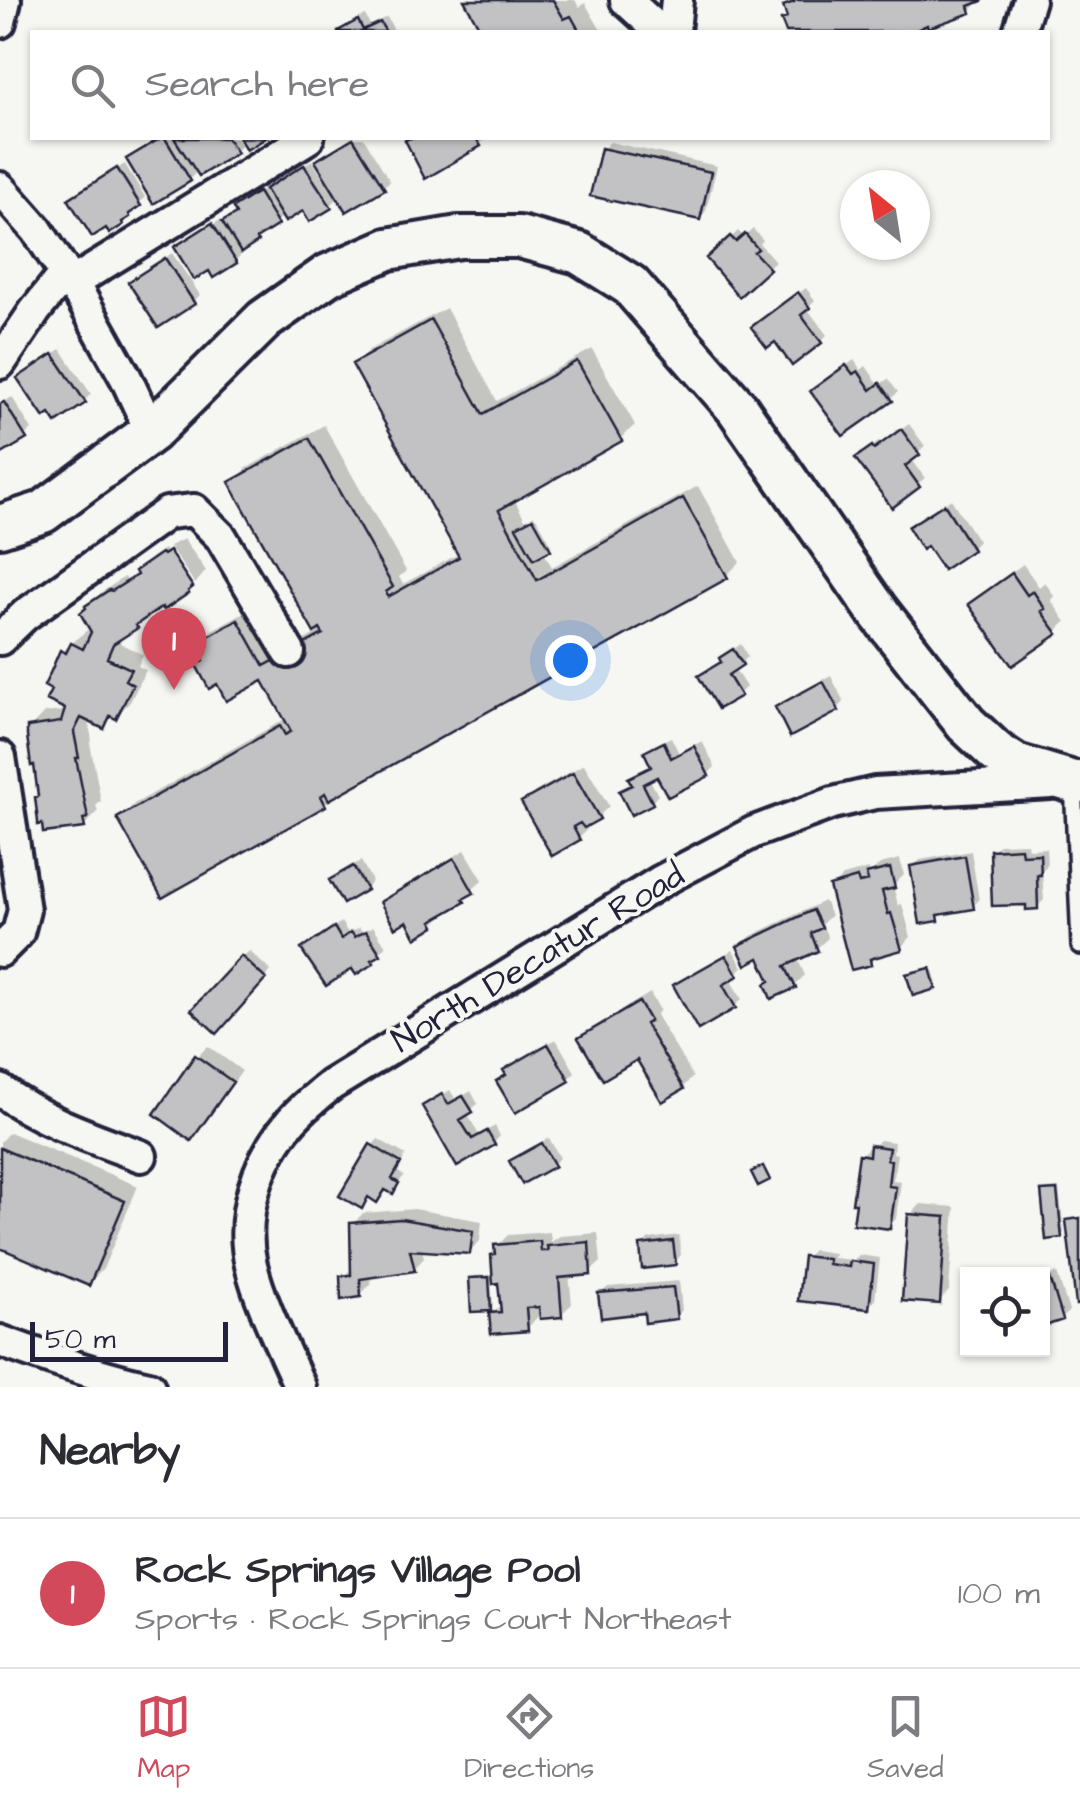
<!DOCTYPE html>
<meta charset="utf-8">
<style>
:root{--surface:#fff;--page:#f2f2f3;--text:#2b2b33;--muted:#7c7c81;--line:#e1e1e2;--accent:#d1495b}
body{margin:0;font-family:"Architects Daughter",sans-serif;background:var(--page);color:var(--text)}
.controls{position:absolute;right:30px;bottom:30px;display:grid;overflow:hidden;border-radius:0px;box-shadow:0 2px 8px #0004}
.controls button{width:90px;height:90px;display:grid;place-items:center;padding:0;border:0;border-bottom:2px solid var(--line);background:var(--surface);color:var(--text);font:50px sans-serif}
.compass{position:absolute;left:840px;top:170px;width:90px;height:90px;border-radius:50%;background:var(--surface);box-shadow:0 2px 8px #0004;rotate:330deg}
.scale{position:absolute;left:30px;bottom:25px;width:198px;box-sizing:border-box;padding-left:10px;border:5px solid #22223b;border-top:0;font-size:28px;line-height:35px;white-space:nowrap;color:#22223b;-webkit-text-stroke:8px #f6f6f2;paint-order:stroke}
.you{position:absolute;left:570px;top:660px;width:35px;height:35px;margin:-25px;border:8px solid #fff;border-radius:50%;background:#1a73e8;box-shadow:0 0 0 15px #1a73e833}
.badge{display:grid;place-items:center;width:65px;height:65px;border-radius:50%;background:var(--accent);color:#fff;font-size:32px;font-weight:700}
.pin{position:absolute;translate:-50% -82px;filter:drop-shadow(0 2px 5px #0008)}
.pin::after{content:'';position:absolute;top:52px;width:35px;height:30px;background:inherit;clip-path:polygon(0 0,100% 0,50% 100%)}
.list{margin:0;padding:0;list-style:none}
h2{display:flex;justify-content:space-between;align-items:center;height:130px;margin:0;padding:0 40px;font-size:42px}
h2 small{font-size:32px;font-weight:400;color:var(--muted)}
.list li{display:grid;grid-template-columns:65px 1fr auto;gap:30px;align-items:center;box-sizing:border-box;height:150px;padding:0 40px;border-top:2px solid var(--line)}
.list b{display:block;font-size:38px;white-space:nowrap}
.list p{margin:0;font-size:32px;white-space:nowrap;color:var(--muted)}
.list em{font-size:32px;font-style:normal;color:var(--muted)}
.icon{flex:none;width:55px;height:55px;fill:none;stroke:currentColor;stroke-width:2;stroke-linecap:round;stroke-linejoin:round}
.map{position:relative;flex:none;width:1080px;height:1387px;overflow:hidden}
.search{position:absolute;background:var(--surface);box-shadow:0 2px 8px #0004;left:30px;right:30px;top:30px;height:110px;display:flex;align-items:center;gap:25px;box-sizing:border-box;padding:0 35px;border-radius:0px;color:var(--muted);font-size:38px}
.sheet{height:280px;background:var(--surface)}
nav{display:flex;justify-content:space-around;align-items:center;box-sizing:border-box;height:140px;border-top:2px solid var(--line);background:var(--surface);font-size:28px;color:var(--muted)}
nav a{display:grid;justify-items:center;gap:5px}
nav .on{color:var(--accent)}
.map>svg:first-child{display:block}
.shadow{fill:#0003}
.building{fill:#c2c2c4;stroke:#22223b;stroke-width:2.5}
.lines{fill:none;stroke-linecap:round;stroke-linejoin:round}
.lane-casing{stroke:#22223b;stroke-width:22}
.street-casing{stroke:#22223b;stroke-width:38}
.secondary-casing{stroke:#22223b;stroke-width:48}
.lane{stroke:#f6f6f2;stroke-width:15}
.street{stroke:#f6f6f2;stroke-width:30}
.secondary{stroke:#f6f6f2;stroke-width:40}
.labels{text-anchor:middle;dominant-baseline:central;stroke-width:8;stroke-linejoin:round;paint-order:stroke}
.street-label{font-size:35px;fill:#22223b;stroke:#f6f6f2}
</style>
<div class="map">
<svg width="1080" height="1387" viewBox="0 0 1080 1387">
<rect width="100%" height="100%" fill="#f6f6f2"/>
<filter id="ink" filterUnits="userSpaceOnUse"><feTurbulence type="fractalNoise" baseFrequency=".01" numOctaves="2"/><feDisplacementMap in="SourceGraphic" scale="20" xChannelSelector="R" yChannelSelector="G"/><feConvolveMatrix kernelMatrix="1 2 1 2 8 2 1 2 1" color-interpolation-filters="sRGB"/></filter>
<g filter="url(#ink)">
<!-- shadow -->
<path class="shadow" d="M466,0H575L579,7L585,3L602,32H496L494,28L484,32Z
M792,0H981L970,11L923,24L913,32H789L784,21L789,16L786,7Z
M365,15L370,25L387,17L395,32H341L347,25Z
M161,138H259L247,146L244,142L235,151L198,170L190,179L129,159Z
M353,138H364L390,181L383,187L340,196L330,206L303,208L284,215L262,232L263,234L257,240L240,251L242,254L235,261L181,245L220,220L223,224L238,212L242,202L266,188L267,190L274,183L312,160L324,180L328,177L319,161L325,154Z
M412,138H486L480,144L408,141Z
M610,142L717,166L706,211L700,218L603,149Z
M125,164L145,197L122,223L71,199L78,192Z
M753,229L763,240L760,244L775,261L739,294L710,258L738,231L744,237Z
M172,253L200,295L193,302L131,282Z
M806,288L815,300L807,308L827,335L820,342L761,321Z
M446,308L497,401L592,349L635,425L620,439L514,499L527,523L536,517L552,545L543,551L552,567L698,486L740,562L726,576L335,794L325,804L120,818L134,804L287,718L264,678L218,681L199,666L206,659L198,644L212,630L253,607L279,654L317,633L233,483L247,468L324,425L406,571L399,577L403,584L460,553L355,365L369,350Z
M61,349L91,394L84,401L27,372Z
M854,360L861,370L866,366L879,385L888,379L898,392L891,399L820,385Z
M12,397L32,430L0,452V404Z
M909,424L925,446L911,458L925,478L892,504L865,452L880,441L882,444Z
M951,499L978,541L972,548L928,543L911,528Z
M184,539L206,571L195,584L169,546Z
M164,549L191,588L151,611L137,626L124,634L120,643L143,655L138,666L146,670L130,702L116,716L114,715L104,726L88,718L92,741L90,743L101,801L96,806L98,812L84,826L41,795L30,728L44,713L72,710L62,652L87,630L95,634L88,606L102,592L124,577L126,580L138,572L152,557Z
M1023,564L1039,587L1045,582L1054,596L1051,600L1066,622L1056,632L971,604L982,594Z
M741,644L748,657L734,668L746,687L739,694L701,676L723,660L722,658L729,652Z
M831,676L844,702L838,709L778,708L784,701Z
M671,737L679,753L702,741L715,767L708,774L669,793L659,773L649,778L658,795L652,802L622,792L633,783L631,778L638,772L653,764L647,752L654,745Z
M584,764L609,806L598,817L587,824L589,827L579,838L524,803L535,792Z
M1027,843L1028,849L1046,848L1047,866L1042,871L1044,900L1037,907L1028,902L992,851L999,844Z
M465,850L483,880L434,924L408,918L383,902L394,892Z
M971,851L979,900L972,907L945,911L938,918L913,866L920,860Z
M900,859L904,875L893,886L898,905L902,904L911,937L900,948L879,954L870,963L832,887L843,876L868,869L869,875L880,864Z
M361,861L372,881L366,888L332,880L338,873Z
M824,901L831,915L822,924L828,938L817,948L797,958L805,975L794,986L772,980L760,955L740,947L751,936Z
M341,922L349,934L359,927L363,933L373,926L386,946L372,961L353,966L304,949Z
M733,950L743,967L729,978L742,999L735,1006L676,986L683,979Z
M249,951L271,971L217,1030L194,1010Z
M932,966L937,984L935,987L909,975Z
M650,993L660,1010L656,1015L693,1077L682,1088L637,1057L581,1038L592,1028Z
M556,1039L575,1072L568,1079L500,1081L513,1064Z
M208,1046L242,1071L202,1127L191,1138L197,1057Z
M450,1090L456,1100L471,1091L478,1104L467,1113L479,1135L495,1126L500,1136L494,1143L458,1164L425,1107Z
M9,1132L138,1186L103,1269L89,1283L0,1246V1142Z
M549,1138L560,1158L553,1164L512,1161L519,1154Z
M378,1139L406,1155L397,1171L404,1176L392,1191L387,1188L377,1200L370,1195L361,1206L372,1146Z
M879,1140L894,1142L893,1153L897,1154L893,1180L901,1181L896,1219L889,1226L859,1201L861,1155L868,1148L872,1149Z
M1059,1188L1064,1233L1061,1236L1044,1192L1047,1189Z
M921,1204L955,1207L949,1291L939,1301L910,1215Z
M414,1209L482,1221L480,1241L469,1252L422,1248L424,1258L414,1269L370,1275L371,1284L360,1295L343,1277L354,1267L353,1224L363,1213Z
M550,1232L551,1242L560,1236L598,1233L601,1262L590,1272L569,1274L572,1304L561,1314L538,1316L527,1329L492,1314L502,1304L500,1281H491L493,1306L490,1308L472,1279L475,1276L495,1275L493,1256L497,1252V1246L508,1235Z
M679,1235L681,1255L675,1262L642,1246L649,1239Z
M813,1250L834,1253L833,1258L854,1260L859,1255L880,1258L875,1300L868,1307L806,1257Z
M1057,1273L1069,1311L1062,1318L1042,1324V1278Z
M679,1281L682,1310L676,1317L646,1311L601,1293L608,1287Z"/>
<!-- building -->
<path class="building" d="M464,0H553L564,19L571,16L580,32H482Z
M793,0H981L982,1L969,6L971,13L928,28L927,25L916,30L917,32H786L781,20L787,18L783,6L794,2Z
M358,20L363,30L380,22L386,32H338V31Z
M161,138H165L191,181L153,204L126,159Z
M174,138H227L237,153L199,176Z
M239,138H266L246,150Z
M353,138L385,189L346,212L315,161Z
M410,138H476L481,146L425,179L405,140Z
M601,148L711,172L700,220L590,196Z
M304,165L332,208L309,222L303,211L285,222L265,189Z
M117,168L141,206L129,214L130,217L122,222L123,225L109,234L106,228L92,237L68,199Z
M258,192L278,225L256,239L258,242L241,253L222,222L236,214L233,208Z
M212,223L237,263L213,278L209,271L194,280L174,247Z
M745,234L758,249L754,252L770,269L739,297L706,258L730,236L736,242Z
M165,258L195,304L158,328L128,282Z
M798,292L810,308L801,315L822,343L792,366L775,342L767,348L751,327Z
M431,320L483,414L577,361L622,441L499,510L537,580L683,498L728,578L329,800L325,793L321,796L326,806L162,898L117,818L280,726L285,735L291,731L263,681L226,701L217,684L209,689L196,665L204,661L194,644L238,620L264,666L323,634L320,629L314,633L229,482L309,438L393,587L386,592L388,597L459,557L352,364Z
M53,354L86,403L56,423L50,414L44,418L17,378Z
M846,365L853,374L858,371L871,390L880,383L893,401L843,436L810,391Z
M4,402L27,439L0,455V404Z
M901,429L920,455L905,466L920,487L892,508L855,458L872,446L874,449Z
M944,504L973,550L943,570L927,546L922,550L908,527Z
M533,518L551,550L534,559L516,527Z
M169,551L193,587L188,591L189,593L164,610L162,607L136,625L138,628L113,644L107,658L131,669L125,680L133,685L116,719L110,716L104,729L81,718L74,732L79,758H76L88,818L83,819L85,828L43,833L42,824L38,825V822L35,797L38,796L34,765L31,766L27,736V727L61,722L65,709L46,700L51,690L44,686L51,671L60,650L66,653L71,643L83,649L91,632L80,613L86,608L85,606L109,590L112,591L137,575L135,571L161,553L163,555Z
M1012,573L1027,595L1033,591L1045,609L1041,611L1058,634L1012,666L968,604Z
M733,649L743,665L728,675L741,696L718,709L698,676L721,662L719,658Z
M823,681L839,711L790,737L775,707Z
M664,742L671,758L694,746L709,776L668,797L657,777L643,784L653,804L631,815L619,791L632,785L628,778L651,767L644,752Z
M573,773L600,819L584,828L580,823L573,827L580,840L552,856L521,802Z
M1021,848L1022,855L1040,854L1041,875H1037L1038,909L1026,910V905L992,906L990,850Z
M965,856L974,909L938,915L939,921L920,924L910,866Z
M454,858L474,893L463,899L465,902L432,921L435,926L416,938L407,921L395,928L380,902Z
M353,866L367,890L343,904L329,880Z
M890,868L895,888L882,891L888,914L891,913L902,950L870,959L871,965L851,970L829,886L857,878L859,883L868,881L866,874Z
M813,910L822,928L811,933L818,951L785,966L796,988L771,999L765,984L770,981L759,958L746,965L737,946Z
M334,927L341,939L351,932L355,937L366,931L381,955L372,960L374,963L356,975L352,969L326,986L301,949Z
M726,955L738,976L723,985L736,1008L698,1030L673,985Z
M241,956L266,979L217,1034L191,1010Z
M930,968L936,989L913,996L906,974Z
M639,1002L650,1021L645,1024L684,1089L662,1102L637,1060L603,1080L578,1038Z
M548,1044L570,1081L515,1113L496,1081L506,1075L503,1070Z
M195,1055L233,1082L191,1141L154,1114Z
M442,1094L448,1104L463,1096L473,1112L460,1120L472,1139L487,1131L495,1145L457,1167L422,1106Z
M542,1143L555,1166L522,1184L509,1161Z
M370,1144L401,1163L392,1179L399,1183L393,1194L385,1190L377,1203L368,1197L362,1209L339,1196Z
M870,1145L889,1148L887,1159L891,1160L888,1186L896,1187L890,1229L853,1224L856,1203H852L859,1154L869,1156Z
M0,1148L125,1201L89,1286L0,1248Z
M763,1166L770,1180L758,1186L751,1172Z
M1057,1190L1062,1238L1046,1240L1041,1191Z
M908,1214L946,1217L940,1304L902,1301Z
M1080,1218V1304L1076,1305L1066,1220Z
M401,1219L473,1231L470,1254L410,1250L415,1271L360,1279L361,1297L341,1300L340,1276L351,1275L350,1223Z
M540,1241L541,1251H548L547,1246L589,1242L591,1275L559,1278L562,1317L540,1319L539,1307L526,1308L528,1331L491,1334L489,1313L501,1312L498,1283L493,1284L491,1255L495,1254L494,1245Z
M673,1241L676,1265L642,1269L640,1245Z
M803,1256L828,1259V1264L849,1267L850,1261L874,1264L869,1309L798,1301Z
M489,1277L491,1311L471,1312L469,1278Z
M1050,1278L1063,1320L1042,1327V1281Z
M673,1287L677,1319L645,1323L644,1313L601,1318L598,1293Z"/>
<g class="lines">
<!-- lane casing -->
<g class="lane-casing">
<path id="lane" d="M1073,782L1080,946"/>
</g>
<!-- street casing -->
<g class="street-casing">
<path id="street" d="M626,0L661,32
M0,22L5,0
M674,32L677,0
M1019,32L1029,0
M0,188L37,230L82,299L126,378L151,432
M72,283L308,138
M0,363L35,311L65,273
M0,639L25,615L167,513L194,510L221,537L289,652
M0,757L24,910L18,933L0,951
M0,1090C41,1121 93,1138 141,1156
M0,1341C49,1359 98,1376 149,1387
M300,1387C284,1350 260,1303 251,1265C239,1215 258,1159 291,1121C303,1107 317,1096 331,1085L661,881L754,832L833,803L875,793L1051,783"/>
</g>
<!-- secondary casing -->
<g class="secondary-casing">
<path id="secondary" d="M0,526L43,512L151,432L264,320L328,275L388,249L459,237H519L579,253L630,285L737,408L876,609L966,724L996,752L1016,765L1073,782H1080"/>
</g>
<!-- lane -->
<use href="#lane" class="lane"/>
<!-- street -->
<use href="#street" class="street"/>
<!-- secondary -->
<use href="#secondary" class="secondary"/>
</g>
</g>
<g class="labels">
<!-- street labels -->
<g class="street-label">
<text transform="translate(538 958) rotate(-31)">North Decatur Road</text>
</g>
</g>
</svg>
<div class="controls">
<button><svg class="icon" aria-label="locate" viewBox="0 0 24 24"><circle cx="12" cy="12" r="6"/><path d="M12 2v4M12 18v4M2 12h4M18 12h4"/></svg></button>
</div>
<svg class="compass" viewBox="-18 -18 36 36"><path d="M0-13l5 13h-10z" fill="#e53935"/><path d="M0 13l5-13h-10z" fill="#7c7c81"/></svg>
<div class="scale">50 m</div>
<div class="you"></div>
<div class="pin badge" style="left:174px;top:690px">1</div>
<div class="search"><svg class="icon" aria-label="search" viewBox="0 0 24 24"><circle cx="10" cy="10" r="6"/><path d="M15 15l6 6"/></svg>Search here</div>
</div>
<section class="sheet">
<h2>Nearby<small></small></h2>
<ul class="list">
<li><span class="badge">1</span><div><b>Rock Springs Village Pool</b><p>Sports · Rock Springs Court Northeast</p></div><em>100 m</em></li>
</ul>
</section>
<nav>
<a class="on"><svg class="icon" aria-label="map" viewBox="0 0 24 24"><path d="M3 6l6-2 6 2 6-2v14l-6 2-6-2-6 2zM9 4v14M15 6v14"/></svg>Map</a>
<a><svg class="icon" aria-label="directions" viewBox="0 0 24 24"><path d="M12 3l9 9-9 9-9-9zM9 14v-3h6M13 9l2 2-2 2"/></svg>Directions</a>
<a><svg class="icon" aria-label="saved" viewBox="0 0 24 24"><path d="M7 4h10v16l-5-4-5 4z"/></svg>Saved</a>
</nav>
